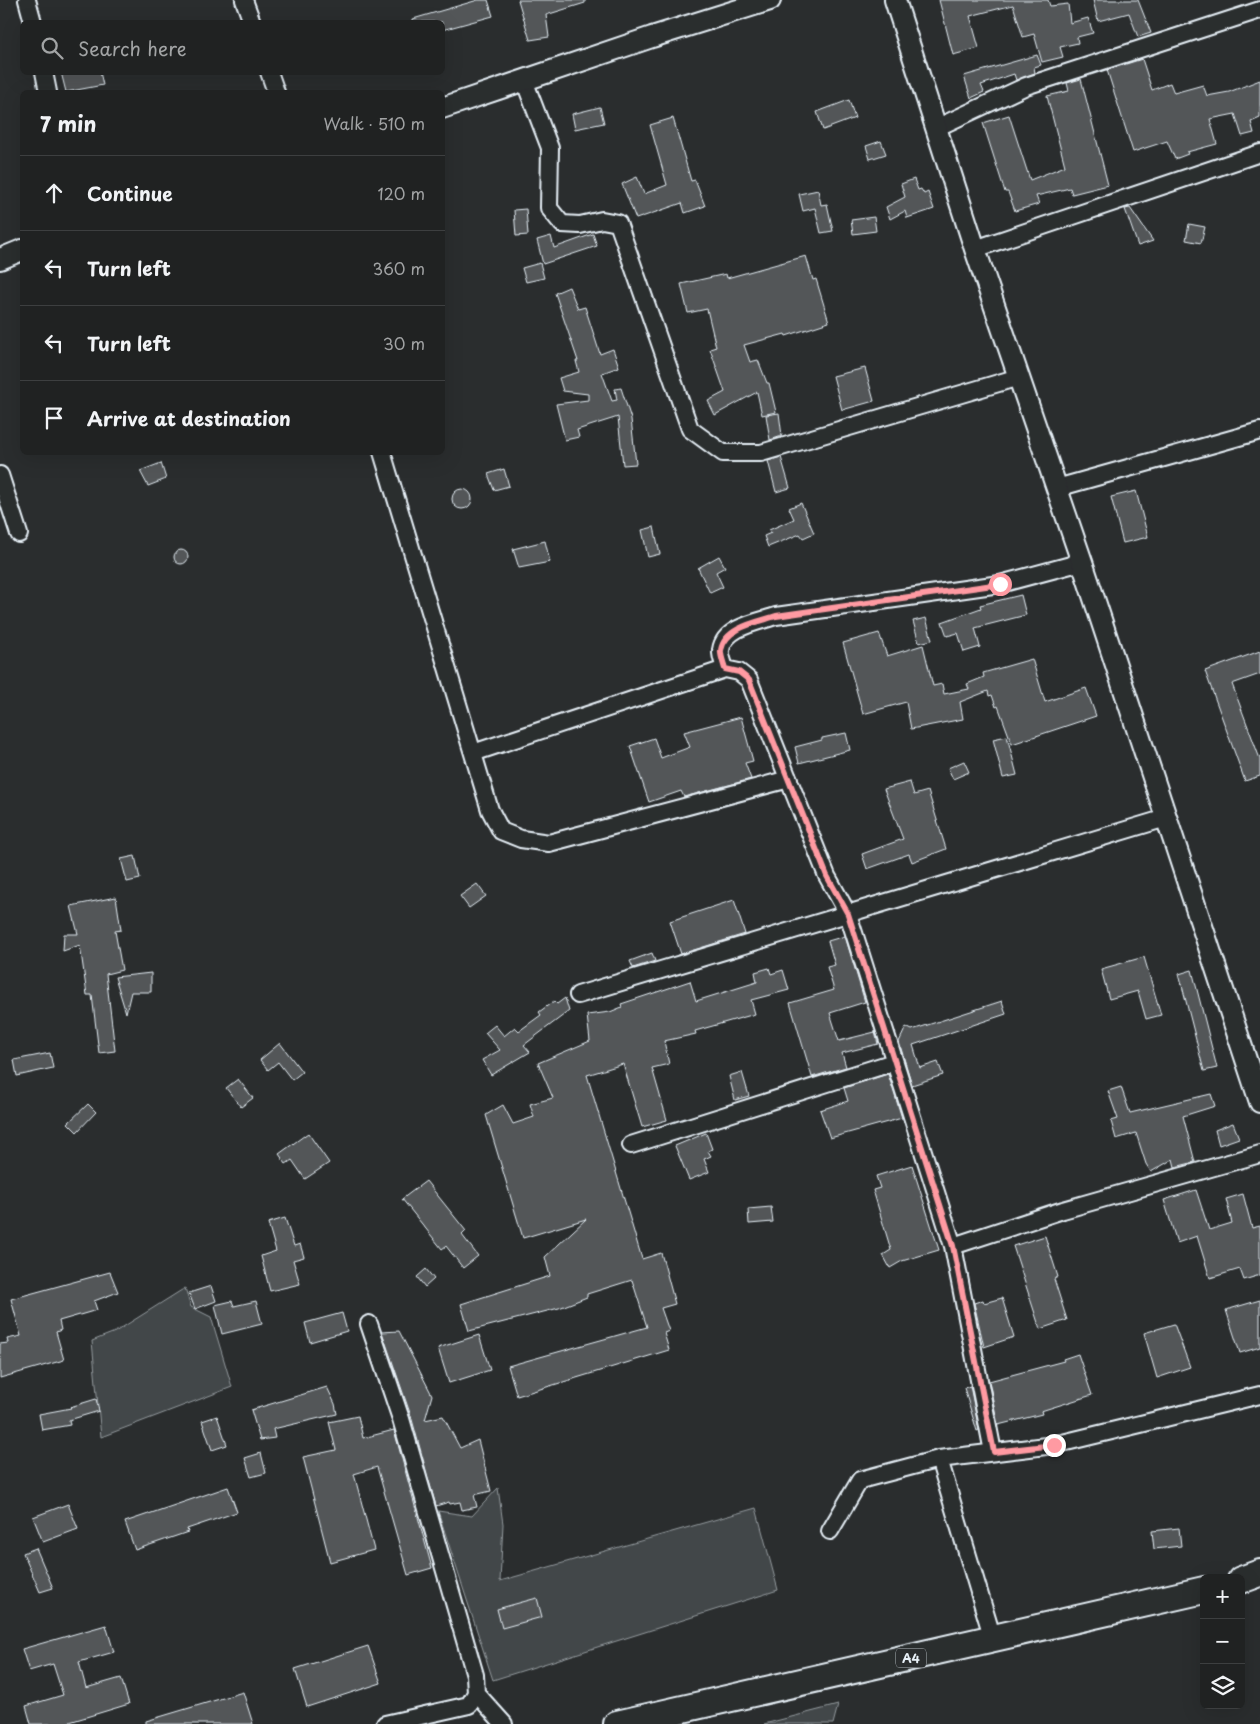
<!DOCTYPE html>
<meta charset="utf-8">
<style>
:root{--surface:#202222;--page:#2d2f2f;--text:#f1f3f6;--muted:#a2a4a5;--line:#3d3f40}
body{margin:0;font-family:"Playpen Sans",sans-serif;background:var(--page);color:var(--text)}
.controls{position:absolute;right:15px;bottom:15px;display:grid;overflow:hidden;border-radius:8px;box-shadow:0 5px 20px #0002}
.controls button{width:45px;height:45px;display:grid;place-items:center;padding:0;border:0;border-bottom:1px solid var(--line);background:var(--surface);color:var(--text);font:25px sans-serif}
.stop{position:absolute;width:15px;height:15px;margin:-11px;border:4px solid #ff9aa2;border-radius:50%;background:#fff}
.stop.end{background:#ff9aa2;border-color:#fff;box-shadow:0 1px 5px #0008}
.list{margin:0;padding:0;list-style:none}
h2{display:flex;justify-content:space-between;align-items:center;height:65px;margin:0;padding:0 20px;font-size:21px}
h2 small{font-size:16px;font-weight:400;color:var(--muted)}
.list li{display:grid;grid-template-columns:32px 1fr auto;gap:15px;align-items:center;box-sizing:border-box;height:75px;padding:0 20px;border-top:1px solid var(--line)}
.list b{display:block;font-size:19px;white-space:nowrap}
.list em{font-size:16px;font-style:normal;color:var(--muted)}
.icon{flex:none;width:28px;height:28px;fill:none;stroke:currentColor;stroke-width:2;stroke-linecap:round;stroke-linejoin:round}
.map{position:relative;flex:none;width:1260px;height:1724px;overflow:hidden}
.search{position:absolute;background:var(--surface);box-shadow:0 5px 20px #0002;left:20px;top:20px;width:425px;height:55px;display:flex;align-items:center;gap:12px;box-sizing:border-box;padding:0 18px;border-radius:8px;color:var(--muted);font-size:19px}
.panel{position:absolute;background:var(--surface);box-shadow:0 5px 20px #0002;left:20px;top:90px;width:425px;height:365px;border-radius:8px}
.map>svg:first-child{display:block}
.green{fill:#424648;stroke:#959ca0}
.building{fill:#535759;stroke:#e8f1f8}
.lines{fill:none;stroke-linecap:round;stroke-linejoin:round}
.minor-casing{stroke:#e8f1f8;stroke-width:20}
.tertiary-casing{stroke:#e8f1f8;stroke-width:24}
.trunk-casing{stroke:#e8f1f8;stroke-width:30}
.minor{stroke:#2a2d2e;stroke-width:16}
.tertiary{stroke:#2a2d2e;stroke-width:20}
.trunk{stroke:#2a2d2e;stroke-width:26}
.route{stroke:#ff9aa2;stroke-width:6}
.labels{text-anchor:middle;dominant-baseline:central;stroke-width:4;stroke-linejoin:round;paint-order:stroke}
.shield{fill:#2a2d2e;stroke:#afb6bb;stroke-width:1}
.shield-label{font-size:12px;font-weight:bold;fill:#e8f1f8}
</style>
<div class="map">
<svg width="1260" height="1724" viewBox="0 0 1260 1724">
<rect width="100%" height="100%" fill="#2a2d2e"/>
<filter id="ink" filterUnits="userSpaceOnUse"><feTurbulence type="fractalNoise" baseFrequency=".02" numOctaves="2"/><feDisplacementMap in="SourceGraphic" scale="10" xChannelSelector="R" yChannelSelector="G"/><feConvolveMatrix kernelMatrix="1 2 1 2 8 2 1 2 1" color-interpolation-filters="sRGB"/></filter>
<g filter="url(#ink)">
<!-- green -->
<path class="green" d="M185,1288L191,1307L211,1317L232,1387L101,1437L92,1341L115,1332Z
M498,1488L503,1524L500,1581L756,1508L778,1590L493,1680L438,1511L472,1516Z
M838,1705L833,1724H764Z"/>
<!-- building -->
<path class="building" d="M478,0H488L493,16L442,30V22H413V19Z
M518,0H585V3L546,15L549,37L530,40Z
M939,0H1048L1050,6L1068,4L1070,23L1088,18L1093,33L1077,37L1078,43L1060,47L1063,57L1042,62L1034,34L1023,37L1013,5L970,16L979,48L953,55Z
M1093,0H1138L1151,33L1138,37L1129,13L1098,21Z
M1037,55L1041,65L1034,67L1035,73L1016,80L1014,74L981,85L984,92L971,98L964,76Z
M1142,59L1152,90L1170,83L1174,93L1203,85L1207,96L1229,92L1260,80V118L1251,122L1254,133L1242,136L1235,114L1210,119L1217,144L1187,152L1188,154L1175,159L1167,141L1133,152L1107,70Z
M61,72H100L103,85L66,92Z
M1081,79L1108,185L1072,194L1070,188L1036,196L1039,204L1015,211L1008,192H1005L983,123L1009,115L1030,180L1065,166L1047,96L1069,91L1067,83Z
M849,100L855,118L823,130L817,112Z
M600,107L604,123L575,129L572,114Z
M673,118L691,181L695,180L705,206L685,213L682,203L636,219L622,184L637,177L644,194L667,185L650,125Z
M881,141L886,154L870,159L866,146Z
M914,179L918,190L921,189L924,194L928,192L934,209L907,218L905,211L890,219L886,207L905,197L901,184Z
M818,190L821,205L827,204L833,231L821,233L815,208L803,211L799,194Z
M1130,208L1153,241L1138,246L1125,209Z
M526,209L528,235L516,236L514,210Z
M874,217L876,231L853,234L851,220Z
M1189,224L1205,227L1201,243L1186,240Z
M593,234L597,246L543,264L537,240L551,236L554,248Z
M806,256L813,280L816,279L829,322L786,336L785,334L744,345L750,362L758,360L767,383H769L776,412L762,415L757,392L715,415L708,401L725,392L710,349L716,347L707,309L688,313L681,284L726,274L727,278Z
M540,263L544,278L526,282L522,268Z
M569,287L578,309L585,307L600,354L613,349L619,367L602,373L612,401L617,400L615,389L621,388L631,419L636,464L623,465L618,417L577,430L579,437L565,440L556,404L588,400V394L563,391L559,378L579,372L576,361H578L555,293Z
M865,368L874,401L842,410L833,376Z
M779,413L782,436L770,440L766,415Z
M781,457L790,488L776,492L768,461Z
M161,463L166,479L148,486L140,471Z
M504,469L509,486L494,490L488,474Z
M452 499a10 10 0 1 1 20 0a10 10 0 1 1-20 0Z
M1136,491L1148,537L1123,543L1111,497Z
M801,503L814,533L803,538L800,534L768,547L764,536L771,533L769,530L794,519L789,508Z
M654,527L660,554L648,557L642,530Z
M545,541L550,562L519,568L513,549Z
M174 557a7 7 0 1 1 14 0a7 7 0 1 1-14 0Z
M719,556L725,567L716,572L723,587L710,593L698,568Z
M1021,595L1026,615L975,628L980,647L964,652L958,633L947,636L942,622L981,608L980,605Z
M926,618L932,640L919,643L913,621Z
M879,633L887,656L923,645L933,686L942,684L944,694L969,689L967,684L984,677L983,673L1032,659L1045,702L1086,688L1096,716L1012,744L998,706L996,707L992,695L989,696L988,691L960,702L963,719L911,729L906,702L863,714L843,643Z
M1260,651V674L1232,684L1260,759V776L1245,781L1205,671Z
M741,717L753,761L745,763L751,779L684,797L681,791L649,802L630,746L654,738L661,758L690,747L684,732Z
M846,733L850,750L799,763L795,747L822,740V738Z
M1007,736L1017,775L1003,778L993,739Z
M964,761L969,772L953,779L948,768Z
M910,782L914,795L928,791L946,849L912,862L909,854L867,869L862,854L903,839L884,789Z
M135,856L140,879L127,882L121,859Z
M477,884L486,896L469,908L460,896Z
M116,897L121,930L115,931L122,970L106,974L115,1051L99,1053L92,995H87L80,945L63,951L64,934H78L71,906Z
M734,900L745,934L681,954L670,921Z
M845,936L865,1002L830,1013L839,1041L875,1032L878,1044L842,1053L846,1067L812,1077L790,1003L834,990L827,967L835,965L828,941Z
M652,953L655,961L633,968L630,961Z
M1144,957L1161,1015L1146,1019L1138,991L1109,999L1101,969Z
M769,968L771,974L783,970L789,990L751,1000L755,1014L695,1031L696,1034L664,1041L669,1064L652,1068L667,1120L642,1127L623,1064L587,1075L642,1259L661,1253L665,1267L675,1304L661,1308L669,1331L664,1333L669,1350L517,1396L508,1366L647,1327L632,1280L587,1294V1297L559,1308L469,1331L461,1304L550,1276L545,1257L586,1219L523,1238L486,1115L503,1105L513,1124L534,1117L530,1104L553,1098L538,1063L590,1041L587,1015L610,1012L622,1007L621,1004L690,981L696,1001L757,982L755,972Z
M1192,970L1217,1068L1204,1071L1179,974Z
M151,973V992H131L126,1013L115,977Z
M565,998L569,1011L524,1045L530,1052L491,1075L482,1060L500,1050L485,1033L495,1025L504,1036L515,1027L519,1031L541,1015L539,1012L554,1001L557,1004Z
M1002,1001L1006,1014L913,1045L920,1068L938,1062L943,1075L912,1085L899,1042L906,1027L912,1030Z
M280,1043L302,1072L292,1080L278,1062L268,1070L260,1060Z
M50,1053L53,1068L17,1076L14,1060Z
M742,1072L749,1096L735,1100L729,1076Z
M888,1074L902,1118L830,1138L820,1110L848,1101L844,1088Z
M238,1079L253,1098L241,1107L226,1088Z
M1121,1087L1130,1113L1211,1094L1215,1106L1183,1116L1195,1162L1175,1167L1173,1159L1151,1172L1146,1164L1136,1133L1116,1139L1111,1121L1118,1119L1108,1091Z
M88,1104L96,1112L77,1132L68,1123Z
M1233,1123L1239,1138L1219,1145L1215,1130Z
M308,1133L329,1163L305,1179L292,1160L286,1164L279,1154Z
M706,1133L712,1149L708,1151L711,1156L704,1159L709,1172L689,1180L675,1146Z
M912,1165L939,1250L902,1261L890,1268L883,1255L891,1250L873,1190L880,1188L876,1176Z
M426,1181L466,1231L462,1235L478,1256L463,1268L446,1246L442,1249L402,1199Z
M1196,1190L1209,1230L1232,1223L1226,1199L1243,1194L1252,1228L1260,1226V1275L1244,1280L1240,1269L1210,1278L1197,1236L1177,1243L1164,1200Z
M771,1207L773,1222L749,1224L748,1209Z
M285,1218L294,1246L300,1244L304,1257L293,1260L300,1284L270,1291L261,1256L276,1251L268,1223Z
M1045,1236L1058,1277L1054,1279L1067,1320L1040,1329L1013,1246Z
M426,1269L434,1279L425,1287L417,1277Z
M110,1272L118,1292L94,1301L97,1310L59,1321L61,1330L56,1332L64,1360L0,1378V1344L8,1343L7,1339L21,1336L11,1299Z
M211,1286L216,1301L195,1309L189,1293Z
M1002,1298L1014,1337L984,1347L974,1303L983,1300L984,1303Z
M1260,1300V1347L1240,1353L1226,1310Z
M232,1301L234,1306L256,1301L262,1324L222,1334L215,1305Z
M342,1313L347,1331L310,1342L305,1323Z
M1174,1324L1190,1367L1157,1378L1144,1333Z
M399,1331L432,1395L425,1420L443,1416L460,1448L478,1440L491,1491L474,1495L477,1507L462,1510L460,1502L450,1504L449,1502L436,1506L411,1416L382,1332Z
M479,1335L490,1370L449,1383L438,1348Z
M1078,1354L1092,1395L1041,1411L1042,1414L998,1425L989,1381L1064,1361L1063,1359Z
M970,1386L979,1430L977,1431L964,1388Z
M327,1387L335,1404L337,1414L273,1429L275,1438L260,1440L251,1410Z
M96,1399L99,1411L69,1420L70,1425L42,1430L39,1414L71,1408L70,1407Z
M217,1416L227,1445L212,1450L202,1421Z
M358,1416L363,1438L394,1430L432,1568L408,1575L377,1467L354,1474L374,1550L330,1562L303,1457L336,1450L329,1422Z
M261,1453L266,1473L251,1477L245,1458Z
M228,1487L237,1512L187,1529L188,1532L135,1550L125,1522Z
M68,1504L78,1529L43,1542L33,1517Z
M1179,1528L1181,1546L1154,1549L1152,1531Z
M36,1548L53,1588L40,1592L23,1553Z
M537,1598L542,1617L502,1628L497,1609Z
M106,1625L114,1652L79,1662L86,1688L121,1678L129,1704L63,1724H31L26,1706L63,1695L53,1664L29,1671L22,1649Z
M368,1646L381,1683L307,1707L295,1669Z
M243,1692L253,1724H146V1721Z"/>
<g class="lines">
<!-- minor casing -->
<g class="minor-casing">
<path id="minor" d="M27,0L33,22
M244,0L252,22
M44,72L48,92
M269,72L276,92
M524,80L550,148L549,208L562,224L580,225L602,220L618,223L690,429L723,453H761L1019,377
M936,128L1026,86L1260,10
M975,249L1260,153
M382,452L490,810L501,831L521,839L549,843L789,779
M0,475L19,534
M1057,488L1260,431
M473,753L725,669
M578,995L1166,818
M631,1145L894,1062
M953,1246L848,914L827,876L749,680L739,672L725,669C724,664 720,655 721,650C724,627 758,622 776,616L1000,584L1082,562
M369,1324L401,1419L475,1675L476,1693L469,1705L385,1724
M993,1452L953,1246L1063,1210L1260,1154
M939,1459L993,1639
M830,1531L860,1480L939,1459L1054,1445L1260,1395
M476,1693L504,1724"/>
</g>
<!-- tertiary casing -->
<g class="tertiary-casing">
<path id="tertiary" d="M895,0L975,249L1082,562L1260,1102
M442,108L652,37L770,0
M0,259L22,250"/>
</g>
<!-- trunk casing -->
<g class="trunk-casing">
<path id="trunk" d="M1241,1580L1260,1573
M617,1724L1204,1590"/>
</g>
<!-- minor -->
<use href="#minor" class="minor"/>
<!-- tertiary -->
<use href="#tertiary" class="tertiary"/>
<!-- trunk -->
<use href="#trunk" class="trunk"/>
</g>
</g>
<g class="lines" filter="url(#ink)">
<!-- route -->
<path class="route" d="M1000,584L776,616C758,622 725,627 721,650C720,655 724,664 725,669L739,672L749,680L827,876L848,914L953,1246L994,1452L1054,1445"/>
</g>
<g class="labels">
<!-- shield labels -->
<rect class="shield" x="896" y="1648.5" width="30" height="19" rx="4"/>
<g class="shield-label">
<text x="911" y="1658">A4</text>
</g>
</g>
</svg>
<div class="controls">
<button>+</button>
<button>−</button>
<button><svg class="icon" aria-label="layers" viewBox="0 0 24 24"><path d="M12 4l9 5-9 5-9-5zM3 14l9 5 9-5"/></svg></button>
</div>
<div class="stop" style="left:1000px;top:584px"></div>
<div class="stop end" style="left:1054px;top:1445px"></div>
<div class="search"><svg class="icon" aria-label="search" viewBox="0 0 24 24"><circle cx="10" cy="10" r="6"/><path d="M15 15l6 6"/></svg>Search here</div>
<section class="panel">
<h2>7 min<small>Walk · 510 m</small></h2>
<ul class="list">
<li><svg class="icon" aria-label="ahead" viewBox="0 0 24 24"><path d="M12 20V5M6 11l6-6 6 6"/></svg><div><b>Continue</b></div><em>120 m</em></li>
<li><svg class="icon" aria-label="left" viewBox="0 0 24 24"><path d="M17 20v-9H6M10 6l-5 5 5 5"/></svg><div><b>Turn left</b></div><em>360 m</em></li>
<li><svg class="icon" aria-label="left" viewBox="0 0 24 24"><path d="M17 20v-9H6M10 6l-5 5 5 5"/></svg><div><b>Turn left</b></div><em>30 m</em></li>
<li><svg class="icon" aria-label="arrive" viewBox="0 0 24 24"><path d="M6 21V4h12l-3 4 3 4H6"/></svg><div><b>Arrive at destination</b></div></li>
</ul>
</section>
</div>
